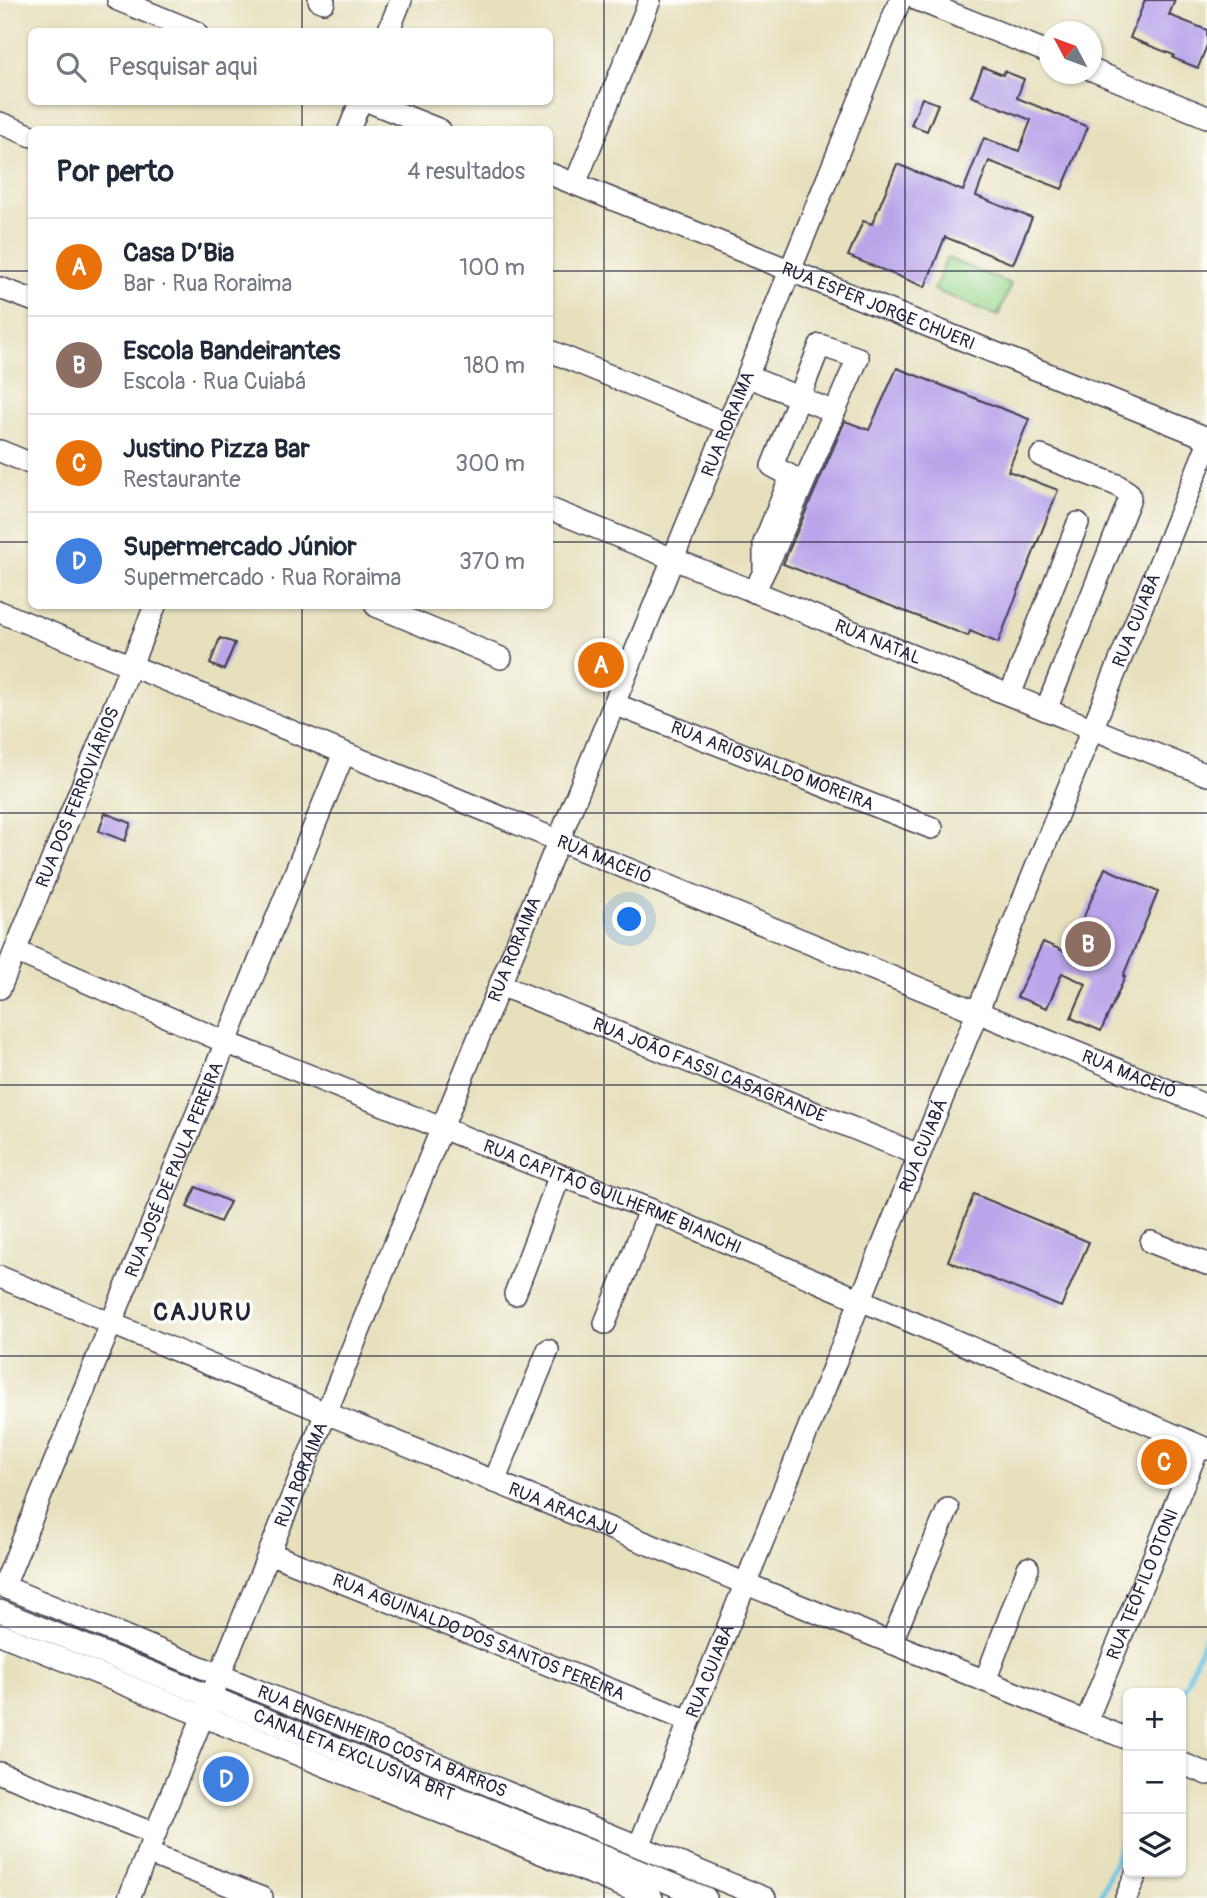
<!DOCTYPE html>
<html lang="pt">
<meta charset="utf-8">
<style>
:root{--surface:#fff;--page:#f2f2f3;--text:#1f2937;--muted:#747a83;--line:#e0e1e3;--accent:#0f766e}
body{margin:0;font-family:Pangolin,sans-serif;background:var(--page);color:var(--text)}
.controls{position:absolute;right:21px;bottom:21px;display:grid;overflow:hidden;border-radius:10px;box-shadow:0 2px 5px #0004}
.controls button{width:63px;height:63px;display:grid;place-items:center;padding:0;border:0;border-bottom:2px solid var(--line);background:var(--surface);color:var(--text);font:35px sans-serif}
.compass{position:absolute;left:1039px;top:21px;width:63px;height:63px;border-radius:50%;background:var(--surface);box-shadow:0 2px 5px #0004;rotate:311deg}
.you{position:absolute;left:630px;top:920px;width:24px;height:24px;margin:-18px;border:5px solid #fff;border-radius:50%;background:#1a73e8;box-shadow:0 0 0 10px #1a73e833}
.badge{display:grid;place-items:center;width:46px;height:46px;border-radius:50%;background:var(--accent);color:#fff;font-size:23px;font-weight:700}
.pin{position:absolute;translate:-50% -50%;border:4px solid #fff;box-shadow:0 2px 7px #0006}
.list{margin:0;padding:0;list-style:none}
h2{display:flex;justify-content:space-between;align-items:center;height:91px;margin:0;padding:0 28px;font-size:30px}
h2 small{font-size:23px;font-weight:400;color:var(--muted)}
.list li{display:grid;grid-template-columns:46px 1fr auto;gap:21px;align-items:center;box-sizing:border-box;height:98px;padding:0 28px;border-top:2px solid var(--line)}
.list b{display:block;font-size:26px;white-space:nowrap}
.list p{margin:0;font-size:23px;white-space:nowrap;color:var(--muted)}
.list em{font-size:23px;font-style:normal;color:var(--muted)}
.icon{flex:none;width:38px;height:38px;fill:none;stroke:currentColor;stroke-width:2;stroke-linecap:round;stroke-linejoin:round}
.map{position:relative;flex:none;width:1207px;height:1898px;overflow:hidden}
.search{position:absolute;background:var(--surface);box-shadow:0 2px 5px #0004;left:28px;top:28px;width:525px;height:77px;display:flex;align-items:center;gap:18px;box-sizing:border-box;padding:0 24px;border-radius:10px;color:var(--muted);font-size:26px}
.panel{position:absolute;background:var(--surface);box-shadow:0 2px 5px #0004;left:28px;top:126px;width:525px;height:483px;border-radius:10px}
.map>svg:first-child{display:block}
.green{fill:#9ad98f;stroke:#5e7e65;stroke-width:2}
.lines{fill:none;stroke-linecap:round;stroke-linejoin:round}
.stream{stroke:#69c5e7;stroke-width:5}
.building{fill:#baa5ea}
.minor-casing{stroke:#3f3e4e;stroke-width:24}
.minor{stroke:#fff;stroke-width:21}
.grid{fill:none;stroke:#22223b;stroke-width:2;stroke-opacity:0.55}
.labels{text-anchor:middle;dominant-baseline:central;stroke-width:7;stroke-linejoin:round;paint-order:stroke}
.street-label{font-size:18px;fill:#22223b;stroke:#fdfcf7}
.district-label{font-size:24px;font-weight:bold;letter-spacing:2px;fill:#22223b;stroke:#fdfcf7}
</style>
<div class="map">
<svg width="1207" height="1898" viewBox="0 0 1207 1898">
<rect width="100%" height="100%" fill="#fdfcf7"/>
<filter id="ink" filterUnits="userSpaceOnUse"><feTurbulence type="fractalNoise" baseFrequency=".0143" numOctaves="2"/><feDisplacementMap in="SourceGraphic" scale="14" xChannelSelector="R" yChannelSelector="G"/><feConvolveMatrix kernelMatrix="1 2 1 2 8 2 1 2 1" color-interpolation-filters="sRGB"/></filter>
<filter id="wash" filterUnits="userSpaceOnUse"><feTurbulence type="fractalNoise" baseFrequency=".00686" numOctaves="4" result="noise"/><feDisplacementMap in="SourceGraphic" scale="28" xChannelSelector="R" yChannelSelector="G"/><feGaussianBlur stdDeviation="1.57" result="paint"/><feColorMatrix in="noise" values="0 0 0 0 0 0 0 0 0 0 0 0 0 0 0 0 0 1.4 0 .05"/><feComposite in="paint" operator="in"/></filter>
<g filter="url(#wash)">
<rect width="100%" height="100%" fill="#e6e0bd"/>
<!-- green -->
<path class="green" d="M947,258L1011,284L998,316L934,290Z"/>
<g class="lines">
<!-- stream -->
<path class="stream" d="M1181,1697L1207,1632
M1100,1898L1128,1828"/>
</g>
<g id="blocks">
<!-- building -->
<path class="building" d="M1145,0H1175L1169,15L1207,30V45L1198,68L1173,58L1174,55L1130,38Z
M983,67L1003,75L1004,71L1024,79L1017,98L1088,127L1062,189L989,161L976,196L1032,218L1013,264L945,237L925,287L848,256L863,221L872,224L897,164L963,191L984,138L1019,151L1031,120L971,96Z
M922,98L938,104L927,131L911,125Z
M897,368L1029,419L1008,471L1058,490L998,643L970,631L968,636L783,564L845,421L869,430Z
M220,638L235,643L224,670L210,664Z
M105,813L131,823L125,841L99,831Z
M1105,868L1158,892L1123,976L1125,977L1101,1031L1071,1018L1086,984L1062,973L1047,1008L1017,997L1043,942L1068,953Z
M196,1187L230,1202L220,1222L187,1207Z
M974,1194L1089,1242L1061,1307L948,1261Z"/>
</g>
</g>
<g filter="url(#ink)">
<use href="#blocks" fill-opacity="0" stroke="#3f3e4e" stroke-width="2"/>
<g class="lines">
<!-- minor casing -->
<g class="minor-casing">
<g id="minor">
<path d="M118,0L196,32"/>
<path d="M319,0L324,2"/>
<path d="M918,0L1050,53"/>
<path d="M388,32L401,0"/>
<path d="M1092,70L1207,117"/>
<path d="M370,102L440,130"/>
<path d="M0,123L32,136"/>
<path d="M349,130L360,102"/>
<path id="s1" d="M550,174L1207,438"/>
<path d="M575,184L650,0"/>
<path d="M0,288L32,300"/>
<path d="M550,351L727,424"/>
<path d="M747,376L834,412"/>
<path d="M0,451L32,464"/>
<path d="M1041,456L1117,485L1129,493L1130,498L1046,710"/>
<path id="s2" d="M550,509L1207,775"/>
<path d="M754,592L775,549L858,358L820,345L772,466L791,476L764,543V570"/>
<path d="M376,606L501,658"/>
<path id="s3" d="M0,612L1207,1106"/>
<path d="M1010,695L1078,523"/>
<path id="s4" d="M614,704L932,828"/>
<path id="s5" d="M15,951L225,1042L560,1175L649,1209L1207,1449"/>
<path id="s6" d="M500,985L919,1155"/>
<path id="s7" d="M0,988L155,606"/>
<path d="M1151,1242L1207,1264"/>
<path id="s8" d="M0,1277L326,1413L1128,1739"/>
<path d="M515,1294L560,1175"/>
<path d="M605,1323L633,1254L649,1209"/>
<path d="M494,1482L548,1350"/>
<path id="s9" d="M269,1553L689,1721"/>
<path id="s10" d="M0,1585L765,1898"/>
<path id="s11" d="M4,1586L344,753"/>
<path id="s12" d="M0,1611L706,1898"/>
<path d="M0,1634L652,1898"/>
<path d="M891,1643L948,1509"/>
<path d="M985,1681L1028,1568"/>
<path id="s13" d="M1086,1722L1199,1446"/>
<path d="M1181,1763L1207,1774"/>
<path d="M0,1773L155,1834"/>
<path id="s14" d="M639,1846L1207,446"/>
<path d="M147,1853L262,1898"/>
<path id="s15" d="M129,1898L900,0"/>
<path d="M1126,1898L1137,1872"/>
</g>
</g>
<!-- minor -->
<use href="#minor" class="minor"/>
</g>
</g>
<!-- grid -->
<path class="grid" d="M302,0V32M604,0V1898M905,0V1898M302,102V130M0,271H32M550,271H1207M0,542H32M550,542H1207M302,606V1898M0,813H1207M0,1085H1207M0,1356H1207M0,1627H1207"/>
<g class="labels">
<!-- street labels -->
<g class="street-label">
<text stroke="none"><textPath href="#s1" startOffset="354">RUA ESPER JORGE CHUERI</textPath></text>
<text stroke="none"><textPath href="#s15" startOffset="1591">RUA RORAIMA</textPath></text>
<text stroke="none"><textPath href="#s14" startOffset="1323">RUA CUIABÁ</textPath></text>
<text stroke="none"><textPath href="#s2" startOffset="354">RUA NATAL</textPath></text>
<text stroke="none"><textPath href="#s4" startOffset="170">RUA ARIOSVALDO MOREIRA</textPath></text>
<text stroke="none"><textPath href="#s7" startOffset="206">RUA DOS FERROVIÁRIOS</textPath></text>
<text stroke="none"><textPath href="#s3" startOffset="653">RUA MACEIÓ</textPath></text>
<text stroke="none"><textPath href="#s15" startOffset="1024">RUA RORAIMA</textPath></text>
<text stroke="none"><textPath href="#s6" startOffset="226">RUA JOÃO FASSI CASAGRANDE</textPath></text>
<text stroke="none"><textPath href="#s3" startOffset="1220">RUA MACEIÓ</textPath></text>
<text stroke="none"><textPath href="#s14" startOffset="756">RUA CUIABÁ</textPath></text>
<text stroke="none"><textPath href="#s11" startOffset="450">RUA JOSÉ DE PAULA PEREIRA</textPath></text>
<text stroke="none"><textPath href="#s5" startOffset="646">RUA CAPITÃO GUILHERME BIANCHI</textPath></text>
<text stroke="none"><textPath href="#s15" startOffset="457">RUA RORAIMA</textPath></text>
<text stroke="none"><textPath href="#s8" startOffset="609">RUA ARACAJU</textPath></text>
<text stroke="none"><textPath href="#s13" startOffset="149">RUA TEÓFILO OTONI</textPath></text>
<text stroke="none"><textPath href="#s9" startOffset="226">RUA AGUINALDO DOS SANTOS PEREIRA</textPath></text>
<text stroke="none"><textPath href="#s14" startOffset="189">RUA CUIABÁ</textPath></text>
<text stroke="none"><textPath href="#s10" startOffset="413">RUA ENGENHEIRO COSTA BARROS</textPath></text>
<text stroke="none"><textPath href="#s12" startOffset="382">CANALETA EXCLUSIVA BRT</textPath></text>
</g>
<!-- district labels -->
<g class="district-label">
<text x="203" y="1312">CAJURU</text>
</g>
</g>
</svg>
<div class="controls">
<button>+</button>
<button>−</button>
<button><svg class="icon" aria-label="layers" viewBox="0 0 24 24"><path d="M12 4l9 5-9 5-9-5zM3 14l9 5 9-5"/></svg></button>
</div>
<svg class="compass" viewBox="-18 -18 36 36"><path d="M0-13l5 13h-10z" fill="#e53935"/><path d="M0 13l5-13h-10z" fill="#747a83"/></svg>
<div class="you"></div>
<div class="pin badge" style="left:601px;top:665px;background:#e8710a">A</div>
<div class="pin badge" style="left:1088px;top:944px;background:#8d6e63">B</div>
<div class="pin badge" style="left:1164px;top:1462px;background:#e8710a">C</div>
<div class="pin badge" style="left:226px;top:1779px;background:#3f7fe0">D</div>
<div class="search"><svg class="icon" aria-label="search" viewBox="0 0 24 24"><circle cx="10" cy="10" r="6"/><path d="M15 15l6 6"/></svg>Pesquisar aqui</div>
<section class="panel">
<h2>Por perto<small>4 resultados</small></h2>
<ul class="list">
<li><span class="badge" style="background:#e8710a">A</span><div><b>Casa D’Bia</b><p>Bar · Rua Roraima</p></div><em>100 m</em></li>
<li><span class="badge" style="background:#8d6e63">B</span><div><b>Escola Bandeirantes</b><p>Escola · Rua Cuiabá</p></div><em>180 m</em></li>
<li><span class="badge" style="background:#e8710a">C</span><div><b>Justino Pizza Bar</b><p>Restaurante</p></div><em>300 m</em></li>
<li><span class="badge" style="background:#3f7fe0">D</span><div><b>Supermercado Júnior</b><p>Supermercado · Rua Roraima</p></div><em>370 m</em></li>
</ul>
</section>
</div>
